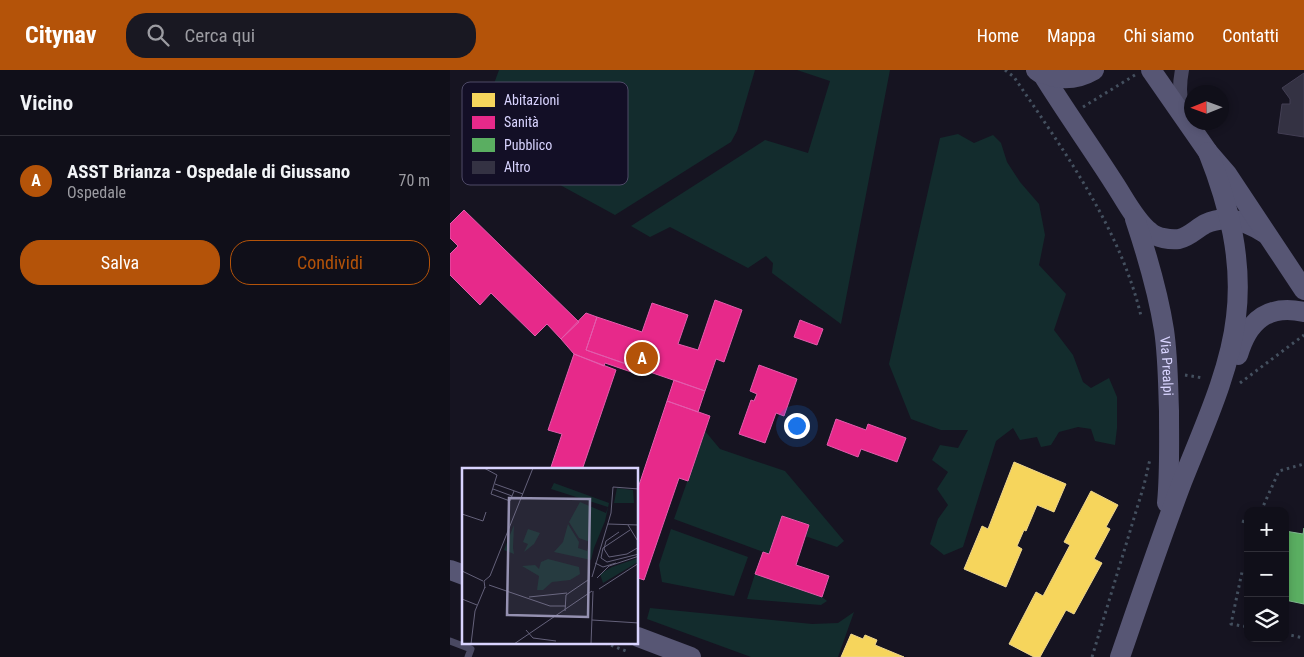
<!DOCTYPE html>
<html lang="it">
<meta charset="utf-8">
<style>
:root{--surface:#100f19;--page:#191822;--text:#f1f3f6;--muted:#9c9ca2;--line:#302f38;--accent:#b45309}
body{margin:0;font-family:"Roboto Condensed",sans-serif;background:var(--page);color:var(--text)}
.controls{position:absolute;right:15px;bottom:15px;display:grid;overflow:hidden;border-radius:10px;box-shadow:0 2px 8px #0003}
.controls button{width:45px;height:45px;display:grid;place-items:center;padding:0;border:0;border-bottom:1px solid var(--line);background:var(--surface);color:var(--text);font:25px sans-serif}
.compass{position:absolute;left:734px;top:15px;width:45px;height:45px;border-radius:50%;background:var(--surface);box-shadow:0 2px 8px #0003;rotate:269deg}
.you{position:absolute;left:346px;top:355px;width:18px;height:18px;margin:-12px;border:4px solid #fff;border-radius:50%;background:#1a73e8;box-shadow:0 0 0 8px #1a73e833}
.badge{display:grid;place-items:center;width:32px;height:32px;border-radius:50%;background:var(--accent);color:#fff;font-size:16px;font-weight:700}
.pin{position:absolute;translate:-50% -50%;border:2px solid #fff;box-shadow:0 1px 5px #0006}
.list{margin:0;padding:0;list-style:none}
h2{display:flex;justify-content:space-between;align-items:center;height:65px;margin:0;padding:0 20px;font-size:21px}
h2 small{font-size:16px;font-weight:400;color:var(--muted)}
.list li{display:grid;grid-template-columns:32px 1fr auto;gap:15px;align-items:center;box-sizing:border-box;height:90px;padding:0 20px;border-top:1px solid var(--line)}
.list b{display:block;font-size:19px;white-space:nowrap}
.list p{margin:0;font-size:16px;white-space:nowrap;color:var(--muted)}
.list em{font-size:16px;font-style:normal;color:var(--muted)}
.actions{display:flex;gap:10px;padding:15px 20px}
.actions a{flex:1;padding:11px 0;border:1px solid var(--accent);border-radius:20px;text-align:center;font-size:18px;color:var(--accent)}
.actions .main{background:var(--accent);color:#fff}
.icon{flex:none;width:28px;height:28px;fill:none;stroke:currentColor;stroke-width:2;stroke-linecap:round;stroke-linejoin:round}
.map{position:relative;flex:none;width:854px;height:587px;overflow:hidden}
header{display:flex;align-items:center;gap:30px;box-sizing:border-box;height:70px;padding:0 25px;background:var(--accent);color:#fff}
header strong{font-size:24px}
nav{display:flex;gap:28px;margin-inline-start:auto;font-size:18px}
.search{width:350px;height:45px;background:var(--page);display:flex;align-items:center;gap:12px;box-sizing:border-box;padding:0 18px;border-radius:20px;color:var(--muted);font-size:19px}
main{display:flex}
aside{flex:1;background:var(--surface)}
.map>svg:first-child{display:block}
.green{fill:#132c2d}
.homes{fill:#f6d55c;stroke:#edd58d}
.health{fill:#e7298a;stroke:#e35cad}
.public{fill:#5aae61;stroke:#80b990}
.building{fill:#343243;stroke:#433f54}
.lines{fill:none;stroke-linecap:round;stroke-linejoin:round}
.path{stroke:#44505f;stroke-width:3;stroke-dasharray:2.5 4;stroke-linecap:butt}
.lane{stroke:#4a4962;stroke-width:7}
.street{stroke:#4a4962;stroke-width:14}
.secondary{stroke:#575674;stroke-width:20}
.labels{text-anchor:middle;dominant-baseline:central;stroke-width:5;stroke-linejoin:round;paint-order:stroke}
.street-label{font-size:14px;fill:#d9d4ff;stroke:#130f26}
.inset-road{fill:none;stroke:#64617a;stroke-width:1}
.view{fill:#9591b1;fill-opacity:0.15;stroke:#9591b1;stroke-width:2.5}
.inset-edge{fill:none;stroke:#d9d4ff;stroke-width:2.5}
.key{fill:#130f26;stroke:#4e4a67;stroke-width:1}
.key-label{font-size:14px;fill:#d9d4ff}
</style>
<header>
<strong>Citynav</strong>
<div class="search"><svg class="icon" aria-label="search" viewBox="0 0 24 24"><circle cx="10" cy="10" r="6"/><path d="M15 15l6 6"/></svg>Cerca qui</div>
<nav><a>Home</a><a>Mappa</a><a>Chi siamo</a><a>Contatti</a></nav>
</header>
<main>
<aside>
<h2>Vicino<small></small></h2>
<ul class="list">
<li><span class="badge">A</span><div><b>ASST Brianza - Ospedale di Giussano</b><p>Ospedale</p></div><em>70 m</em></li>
</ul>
<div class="actions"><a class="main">Salva</a><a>Condividi</a></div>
</aside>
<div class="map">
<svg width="854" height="587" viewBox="0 0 854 587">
<rect width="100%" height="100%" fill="#161421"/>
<!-- green -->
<path class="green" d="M49,0H305L287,61L281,72L165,145L24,68Z
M347,0H440L391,254L322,203L323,193L316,186L298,198L220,157L200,167L181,156L315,70L358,83L380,11Z
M508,64L524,73L543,65L551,73L557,92L570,112L589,134L595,165L589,195L616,224L604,260L623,285L633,312L641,318L659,308L667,327V358L665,375L645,371L641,359L628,357L609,362L601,375L591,377L587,367L570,370L563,358L546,371L513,477L494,485L480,474L488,449L498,435L487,419L498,402L482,390L490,375L508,378L518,360H491L461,349L439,294L490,68Z
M255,361L270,379L335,401L394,471L387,477L355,466L359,455L332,446L319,484L224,449Z
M221,459L298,487L284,526L212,512L209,495Z
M305,504L372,527L377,531L371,535L297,529Z
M200,538L362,554L388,553L404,542L388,587H301L197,549Z"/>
<!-- homes -->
<path class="homes" d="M564,392L616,414L604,442L587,435L576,461L574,460L567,476L572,479L556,517L514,499L532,456L538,459Z
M641,421L668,435L656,457L660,459L644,489L652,493L624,544L616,540L590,587H584L559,574L586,522L593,526L620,475L614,472Z
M401,564L413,569L415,565L427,570L425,575L454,587H391Z"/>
<!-- health -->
<path class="health" d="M14,140L129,252L111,269L97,254L85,266L41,223L30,235L0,205V184L8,176L0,168V154Z
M265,230L292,240L274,292L266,289L255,321L136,280L147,247L192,262L202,233L238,245L228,274L248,280Z
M136,243L147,247L136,280L193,300L190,305L155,293L154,296L124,284L111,269Z
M350,250L373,259L367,275L344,267Z
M124,284L166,300L132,400H100L112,364L98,360Z
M309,295L347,309L334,346L326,343L315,373L289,364L301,330L304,331L307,324L300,321Z
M224,310L255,321L248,342L217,331Z
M217,331L260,346L238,411L229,408L194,510L188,508V418Z
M386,349L416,360L418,354L456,368L447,392L411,379L408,387L377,375Z
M332,446L359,455L346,495L379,506L372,527L305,504L313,482L319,484Z"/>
<!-- public -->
<path class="public" d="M854,458V534L835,530V461L853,464Z"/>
<!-- building -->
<path class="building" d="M854,3V67L828,63L832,34H840V29L832,18Z"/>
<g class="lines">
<!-- path -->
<path class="path" d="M555,0L564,7C614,81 670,158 691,246
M633,37L685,5
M735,305L753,308
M790,313L854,265
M811,441L829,401L854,394
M792,451L798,453
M798,502H792L781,554L798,557
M835,564L854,568
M155,573L176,581
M642,587L694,415L700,389"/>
<!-- lane -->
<path class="lane" d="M0,571L21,579L18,587"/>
<!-- street -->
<path class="street" d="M732,0C729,15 729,27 733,41"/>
<!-- secondary -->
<g class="secondary">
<path d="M586,0L593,5C616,42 641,77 664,113C674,128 686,152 700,162C707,168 720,170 729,169C739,167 746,159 755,154C776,144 798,152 816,164"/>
<path d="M701,0L758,82L777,104L854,220"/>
<path d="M588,1C607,11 625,11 644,0"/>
<path id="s1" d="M685,149C697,185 708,222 714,260C718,287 718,314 719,341C719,372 720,402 717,433"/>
<path d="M788,285C798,251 817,234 854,242"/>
<path d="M0,500L14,505"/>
<path d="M188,567L241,587"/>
<path d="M670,587C690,529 710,470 732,412C752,361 780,302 786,247C793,190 779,135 758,82"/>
</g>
</g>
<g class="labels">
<!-- street labels -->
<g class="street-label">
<text stroke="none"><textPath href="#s1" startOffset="151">Via Prealpi</textPath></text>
</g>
</g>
<!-- overview -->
<g transform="translate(12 398)">
<rect width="176" height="176" fill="#161421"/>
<path d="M92,15L147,35L143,53L132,80L129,92L92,84L101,74L106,56L117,74L116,80L125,83L128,74L117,70L107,54L118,34L144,45L146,39L89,21ZM155,20L171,22L172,35H152ZM52,57L51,80L52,86L42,82ZM66,61L78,65L72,76L62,84L66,76L61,74ZM176,90V94L141,115L138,106L150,99ZM86,91L117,99L118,106L108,112L90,114L81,122H75L77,108L60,98L73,97L77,101L79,94Z" fill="#132c2d"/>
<path class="inset-road" d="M22,0L35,7L29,26L48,33L52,23M33,16L61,26M31,21L50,28M0,46L21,53L24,44M146,56L177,57M166,57L177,75M168,62L141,80L139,90L145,94L177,86M157,64L144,73L142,81L147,89L165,86L177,79M133,95L141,99L154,95M0,103L21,113M130,109L149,45L151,19L177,21M135,110L147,98L177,88M27,117L88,138H104M23,120L22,113L28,108L71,0M137,121L177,95M67,129L105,125M0,131L15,137M103,143L104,127L126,112M130,152L177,155M64,162L71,170L94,173M9,176L13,143L23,119M52,176L130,123M129,176L131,123"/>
<path class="view" d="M47,30L128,31L126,149L45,147Z"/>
<rect width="176" height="176" class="inset-edge"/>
</g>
<!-- legend -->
<rect x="12" y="12" width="166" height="103" rx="8" class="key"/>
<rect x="22" y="23" width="23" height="14" fill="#f6d55c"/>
<rect x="22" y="46" width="23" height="13" fill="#e7298a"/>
<rect x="22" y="68" width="23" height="14" fill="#5aae61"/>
<rect x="22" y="91" width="23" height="13" fill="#343243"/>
<g class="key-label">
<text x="54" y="35">Abitazioni</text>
<text x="54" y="57">Sanità</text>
<text x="54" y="80">Pubblico</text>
<text x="54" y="102">Altro</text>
</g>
</svg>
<div class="controls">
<button>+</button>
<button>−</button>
<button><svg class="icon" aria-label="layers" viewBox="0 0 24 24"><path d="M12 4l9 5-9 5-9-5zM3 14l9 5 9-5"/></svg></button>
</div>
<svg class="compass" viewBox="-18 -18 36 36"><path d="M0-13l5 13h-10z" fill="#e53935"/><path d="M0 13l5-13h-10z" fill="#9c9ca2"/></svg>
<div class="you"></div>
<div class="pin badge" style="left:192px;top:288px">A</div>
</div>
</main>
